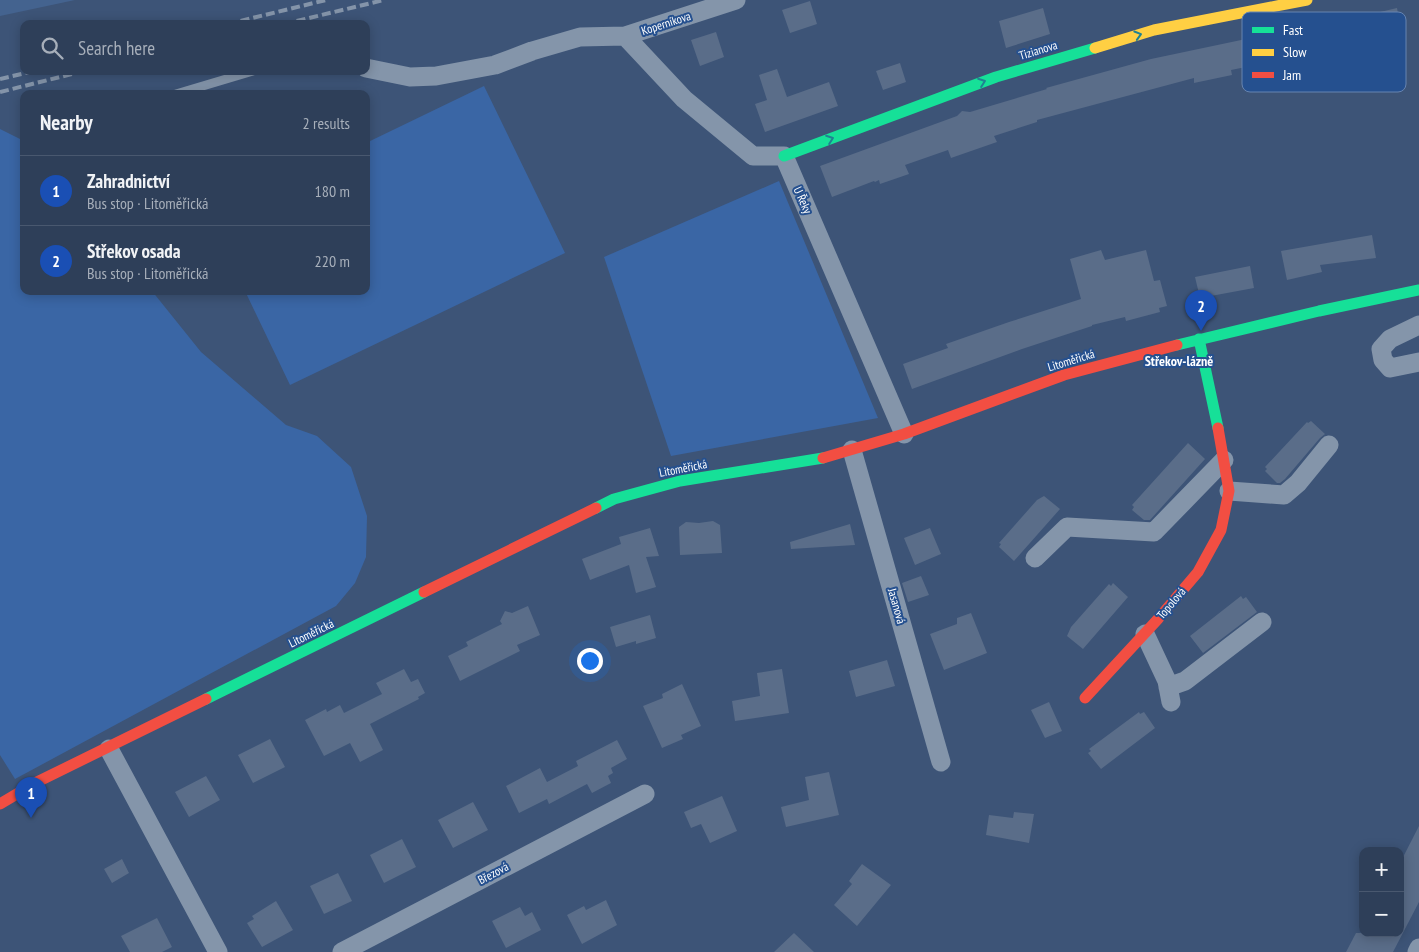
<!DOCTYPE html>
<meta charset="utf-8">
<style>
:root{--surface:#2e3f59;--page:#3a4a62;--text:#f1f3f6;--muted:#a7afba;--line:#49586f;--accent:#8abfa5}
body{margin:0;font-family:"PT Sans Narrow",sans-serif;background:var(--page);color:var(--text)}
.controls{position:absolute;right:15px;bottom:15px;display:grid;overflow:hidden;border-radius:10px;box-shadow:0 2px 12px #0003}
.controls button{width:45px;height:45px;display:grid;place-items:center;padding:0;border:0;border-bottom:1px solid var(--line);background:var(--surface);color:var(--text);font:25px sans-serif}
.you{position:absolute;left:589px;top:660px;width:18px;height:18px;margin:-12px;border:4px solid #fff;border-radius:50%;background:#1a73e8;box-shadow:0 0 0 8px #1a73e833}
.badge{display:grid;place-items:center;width:32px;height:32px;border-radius:50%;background:var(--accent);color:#fff;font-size:16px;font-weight:700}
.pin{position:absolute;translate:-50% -41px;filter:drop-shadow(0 1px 2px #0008)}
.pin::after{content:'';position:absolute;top:26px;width:18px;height:15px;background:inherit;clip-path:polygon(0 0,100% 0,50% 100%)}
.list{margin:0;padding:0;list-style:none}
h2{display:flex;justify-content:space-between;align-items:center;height:65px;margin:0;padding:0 20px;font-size:21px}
h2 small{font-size:16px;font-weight:400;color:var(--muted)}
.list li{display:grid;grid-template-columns:32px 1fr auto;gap:15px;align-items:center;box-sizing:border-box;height:70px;padding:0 20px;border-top:1px solid var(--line)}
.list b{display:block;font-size:19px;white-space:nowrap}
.list p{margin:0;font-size:16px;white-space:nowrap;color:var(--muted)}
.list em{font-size:16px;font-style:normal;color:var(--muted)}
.icon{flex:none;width:28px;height:28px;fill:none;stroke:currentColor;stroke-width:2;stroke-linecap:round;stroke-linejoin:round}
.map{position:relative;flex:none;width:1419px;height:952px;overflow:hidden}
.search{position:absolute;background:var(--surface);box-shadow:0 2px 12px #0003;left:20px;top:20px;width:350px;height:55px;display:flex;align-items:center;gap:12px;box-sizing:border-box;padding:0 18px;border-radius:10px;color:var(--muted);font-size:19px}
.panel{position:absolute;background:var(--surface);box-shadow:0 2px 12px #0003;left:20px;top:90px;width:350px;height:205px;border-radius:10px}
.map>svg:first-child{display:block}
.green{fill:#3a66a5}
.water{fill:#44638f}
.building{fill:#5a6d89}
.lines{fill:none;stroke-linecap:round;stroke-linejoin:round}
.lane{stroke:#8495aa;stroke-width:9}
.street{stroke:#8495aa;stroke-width:19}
.fast{stroke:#16e098;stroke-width:11}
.slow{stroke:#ffcf43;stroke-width:11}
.jam{stroke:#f24e42;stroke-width:11}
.rail{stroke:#8494a9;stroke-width:4;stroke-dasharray:9 4;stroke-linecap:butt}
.oneway{stroke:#208292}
.labels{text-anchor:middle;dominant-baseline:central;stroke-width:4;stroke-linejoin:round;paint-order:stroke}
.street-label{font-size:12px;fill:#fff;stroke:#25508f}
.neighbourhood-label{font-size:14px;font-weight:bold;fill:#fff;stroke:#25508f}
.key{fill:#25508f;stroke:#6684b1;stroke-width:1}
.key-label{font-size:14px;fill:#fff}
</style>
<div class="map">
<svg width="1419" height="952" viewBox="0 0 1419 952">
<rect width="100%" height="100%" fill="#3d5477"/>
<!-- green -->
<path class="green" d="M484,86L565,253L290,385L245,291H366V143Z
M0,129L24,141V291H152L201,352L286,425L317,436L351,467L367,516L366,557L355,583L336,606L15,779L0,755Z
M779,181L878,418L671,456L604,257Z"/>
<!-- water -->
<path class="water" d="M0,0H75L0,16Z"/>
<!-- building -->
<path class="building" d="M810,1L817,24L790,33L782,10Z
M1043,8L1050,34L1006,48L999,21Z
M1397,8L1402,37L1367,44V40L1333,46L1339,80L1321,84L1315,53L1231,70L1232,75L1194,83V78L1037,120V122L994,136L997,142L951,158L948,150L905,165L909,174L880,184L879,180L875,182L874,181L832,197L820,166L957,116L962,111L970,112L1047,89L1046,88L1151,59L1332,21L1334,23Z
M716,32L724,57L700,66L691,40Z
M900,63L906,82L883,90L876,71Z
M777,69L787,97L829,82L838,106L765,132L755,104L767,100L759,75Z
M1372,235L1376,258L1320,265L1322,272L1287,280L1281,251Z
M1101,250L1105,260L1146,250L1154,281L1160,280L1167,306L1159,308L1160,312L1126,321L1125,317L1092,325V326L1022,349L912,389L903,364L948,348L946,344L1009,322L1081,299L1070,259Z
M1250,266L1254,288L1200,298L1195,277Z
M1311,421L1325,434L1320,438L1285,479L1280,483H1277L1265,471L1267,469L1265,467L1307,422L1308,423Z
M1188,443L1205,459L1150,520H1144L1132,510L1134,507L1132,505Z
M1044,496L1060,509L1014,561L999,547L1001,544L999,543L1037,500Z
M713,521L720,525L722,553L680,555L679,527L686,522L699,523Z
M850,524L855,545L791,549L790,542Z
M650,528L659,556L646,557L656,587L636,593L629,565L590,580L582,559L621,544L619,537Z
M930,528L941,554L915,565L904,538Z
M921,576L929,595L908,602L902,583Z
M1113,583L1128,597L1083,649L1067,636L1071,627L1109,584L1111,586Z
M1241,596L1243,599L1246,597L1257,612L1203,653L1190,636Z
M528,606L540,635L517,645L520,651L460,681L448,656L468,646L466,642L502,624L500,621L505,611L512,613Z
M971,613L987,653L944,670L930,634L957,624V618Z
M650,615L656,638L636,644V641L616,647L610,627Z
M887,660L895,686L856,697L849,671Z
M404,669L411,682L418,679L425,693L418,697L419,699L370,724L383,750L360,762L350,743L324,756L305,720L326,709L327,712L340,705L344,713L382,694L376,683Z
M782,669L789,713L735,721L732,701L760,696L757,673Z
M682,684L701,726L681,735L683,739L662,748L643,706L663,698L662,694Z
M1049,702L1062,731L1045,738L1031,710Z
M1139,712L1140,714L1144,712L1155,728L1101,769L1088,753L1091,751L1089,749Z
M270,739L285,767L253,783L238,755Z
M617,740L627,759L611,768L613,773L608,776L611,783L592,793L587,784L549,804L547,799L519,813L506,786L540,768L547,782L578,766L576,761Z
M829,772L839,815L786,827L781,807L809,800L805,777Z
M206,776L220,800L189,817L175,792Z
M722,796L737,831L710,843L701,824L691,828L684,812Z
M473,802L488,830L453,848L438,820Z
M1014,812L1034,814L1029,843L986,835L989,815L1013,818Z
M1419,826V902L1393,952H1346L1356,933H1400V863Z
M402,839L416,867L384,883L370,855Z
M122,859L129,873L112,883L104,869Z
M862,864L891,885L857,926L834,905L852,884L849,881Z
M338,873L352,901L324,914L310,886Z
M606,900L617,925L582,944L567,915L584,906L586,910Z
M276,901L293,930L262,947L247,923L254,919L252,916Z
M520,907L525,916L532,912L541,930L506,948L492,921Z
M157,918L172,947L162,952H130L121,936Z
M794,933L814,952H774Z"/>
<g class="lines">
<!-- lane -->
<path class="lane" d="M176,94L253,71"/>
<!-- street -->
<path class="street" d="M625,36L684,99L753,156H784L904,434
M366,68L410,77L436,76L495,65L532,51L580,37L625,36L736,0
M1419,325L1390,339L1381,349L1383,360L1390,368L1419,362
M852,450L941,762
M1229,491L1284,495L1298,483L1329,445
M1035,558L1067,527L1154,532L1224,460
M1145,634L1167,681L1171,702
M1168,687L1185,681L1262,622
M109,749L218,952
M342,952L645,794
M1417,952L1419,948"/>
<!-- fast -->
<path class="fast" d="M784,156L996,77L1095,48
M1199,339L1218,428
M1177,345L1319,311L1419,290
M596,508L614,499L680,481L823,458
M206,699L424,592"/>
<!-- slow -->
<path class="slow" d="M1095,48L1154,30L1307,0"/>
<!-- jam -->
<path class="jam" d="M823,458L904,434L1064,375L1177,345
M424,592L596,508
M1085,698L1158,619L1198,572L1221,530L1229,491L1218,428
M0,804L37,782L206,699"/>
<!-- rail -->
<path class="rail" d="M228,24L326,0
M284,24L384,0
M0,79L34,71
M0,92L84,71"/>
</g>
<!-- one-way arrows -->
<defs><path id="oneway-chevron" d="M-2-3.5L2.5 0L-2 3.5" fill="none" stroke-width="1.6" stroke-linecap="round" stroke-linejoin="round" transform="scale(1.25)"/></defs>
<g class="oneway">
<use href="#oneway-chevron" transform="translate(1138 35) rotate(-17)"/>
<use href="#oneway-chevron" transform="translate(982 82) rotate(-20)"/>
<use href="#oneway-chevron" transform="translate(830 139) rotate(-20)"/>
</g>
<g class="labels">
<!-- street labels -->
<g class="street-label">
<text transform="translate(666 23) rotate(-18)">Koperníkova</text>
<text transform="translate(1038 50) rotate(-17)">Tizianova</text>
<text transform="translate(803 200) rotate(66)">U Řeky</text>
<text transform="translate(1071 360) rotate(-17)">Litoměřická</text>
<text transform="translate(683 468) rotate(-11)">Litoměřická</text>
<text transform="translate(1171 603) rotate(-50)">Topolová</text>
<text transform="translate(897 606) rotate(74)">Jasanová</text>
<text transform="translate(311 633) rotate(-26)">Litoměřická</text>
<text transform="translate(493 873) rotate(-28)">Březová</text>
</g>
<!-- neighbourhood labels -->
<g class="neighbourhood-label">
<text x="1179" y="361">Střekov-lázně</text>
</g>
</g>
<!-- legend -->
<rect x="1242" y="12" width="164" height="80" rx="8" class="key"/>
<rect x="1252" y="27" width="22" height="6" fill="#16e098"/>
<rect x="1252" y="49" width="22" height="7" fill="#ffcf43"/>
<rect x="1252" y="72" width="22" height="6" fill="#f24e42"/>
<g class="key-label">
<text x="1283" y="35">Fast</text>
<text x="1283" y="57">Slow</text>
<text x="1283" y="80">Jam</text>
</g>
</svg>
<div class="controls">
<button>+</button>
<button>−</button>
</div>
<div class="you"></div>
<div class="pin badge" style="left:31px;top:818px;background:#1a4fb4">1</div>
<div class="pin badge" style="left:1201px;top:331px;background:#1a4fb4">2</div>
<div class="search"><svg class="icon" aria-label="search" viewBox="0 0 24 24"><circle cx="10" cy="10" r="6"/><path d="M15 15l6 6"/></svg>Search here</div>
<section class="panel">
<h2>Nearby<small>2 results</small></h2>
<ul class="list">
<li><span class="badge" style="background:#1a4fb4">1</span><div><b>Zahradnictví</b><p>Bus stop · Litoměřická</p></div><em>180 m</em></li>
<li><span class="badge" style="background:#1a4fb4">2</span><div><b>Střekov osada</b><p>Bus stop · Litoměřická</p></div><em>220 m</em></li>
</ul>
</section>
</div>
